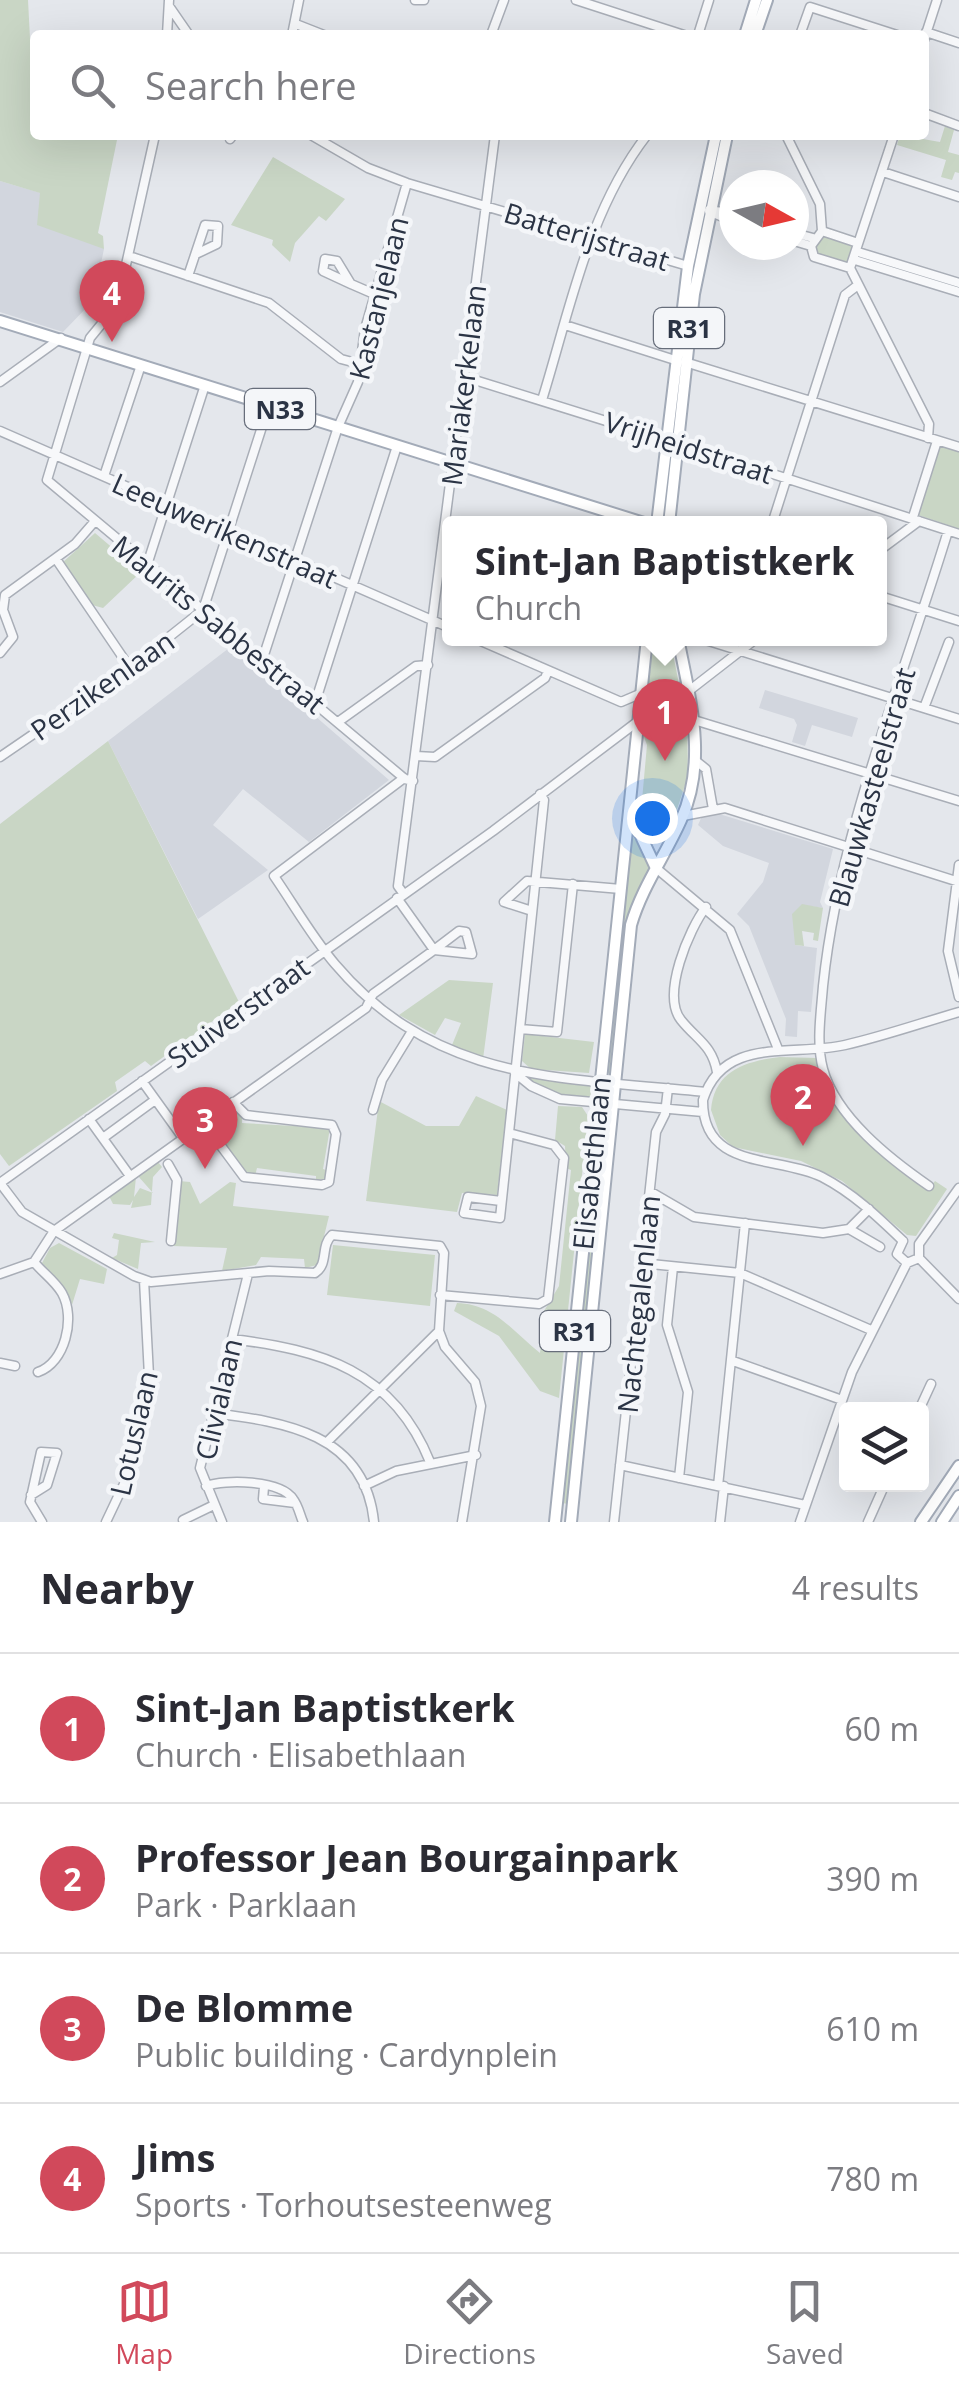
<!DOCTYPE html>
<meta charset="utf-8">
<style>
:root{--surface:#fff;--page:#f7f7f7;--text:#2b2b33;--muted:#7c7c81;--line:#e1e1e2;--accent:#d1495b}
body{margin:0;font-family:"Open Sans",sans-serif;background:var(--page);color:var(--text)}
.controls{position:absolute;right:30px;bottom:30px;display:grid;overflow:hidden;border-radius:10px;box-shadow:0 10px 40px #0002}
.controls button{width:90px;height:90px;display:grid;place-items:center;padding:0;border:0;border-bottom:2px solid var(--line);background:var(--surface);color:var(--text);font:50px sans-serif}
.compass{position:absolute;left:719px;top:170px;width:90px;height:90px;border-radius:50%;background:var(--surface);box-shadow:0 10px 40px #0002;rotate:98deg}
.you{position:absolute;left:652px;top:818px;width:35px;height:35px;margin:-25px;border:8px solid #fff;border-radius:50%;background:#1a73e8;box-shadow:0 0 0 15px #1a73e833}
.badge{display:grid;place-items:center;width:65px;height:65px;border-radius:50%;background:var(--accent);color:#fff;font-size:32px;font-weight:700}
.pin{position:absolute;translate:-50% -82px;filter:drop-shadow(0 2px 5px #0008)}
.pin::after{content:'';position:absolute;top:52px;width:35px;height:30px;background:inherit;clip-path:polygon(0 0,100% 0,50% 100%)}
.popup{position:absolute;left:442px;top:516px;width:445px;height:130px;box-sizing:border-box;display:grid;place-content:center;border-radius:10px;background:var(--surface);filter:drop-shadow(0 2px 8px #0005);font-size:32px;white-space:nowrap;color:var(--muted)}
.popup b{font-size:38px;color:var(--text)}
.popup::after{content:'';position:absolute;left:50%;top:100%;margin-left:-20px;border:20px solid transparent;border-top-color:var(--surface)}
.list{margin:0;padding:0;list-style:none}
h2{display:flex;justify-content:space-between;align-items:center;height:130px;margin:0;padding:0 40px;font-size:42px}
h2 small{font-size:32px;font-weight:400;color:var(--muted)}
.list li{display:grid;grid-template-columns:65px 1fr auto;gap:30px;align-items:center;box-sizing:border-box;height:150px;padding:0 40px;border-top:2px solid var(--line)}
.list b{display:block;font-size:38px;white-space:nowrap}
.list p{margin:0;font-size:32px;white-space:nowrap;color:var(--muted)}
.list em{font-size:32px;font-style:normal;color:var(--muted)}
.icon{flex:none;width:55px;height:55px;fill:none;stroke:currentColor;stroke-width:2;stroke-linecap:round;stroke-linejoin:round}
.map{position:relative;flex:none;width:959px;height:1522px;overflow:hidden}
.search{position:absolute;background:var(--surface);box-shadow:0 10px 40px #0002;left:30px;right:30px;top:30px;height:110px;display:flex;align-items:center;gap:25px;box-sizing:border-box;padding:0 35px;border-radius:10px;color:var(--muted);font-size:38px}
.sheet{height:730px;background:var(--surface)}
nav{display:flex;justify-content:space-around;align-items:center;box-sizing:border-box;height:140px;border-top:2px solid var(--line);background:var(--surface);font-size:28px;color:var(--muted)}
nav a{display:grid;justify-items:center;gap:5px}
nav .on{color:var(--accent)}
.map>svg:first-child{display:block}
.built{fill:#d2d6de}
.green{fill:#c9d6c5}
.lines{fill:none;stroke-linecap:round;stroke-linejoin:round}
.minor-casing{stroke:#a9aeb7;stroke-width:11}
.major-casing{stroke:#a3abb8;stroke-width:14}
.minor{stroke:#f7f8fa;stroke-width:8}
.major{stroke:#fff;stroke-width:10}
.labels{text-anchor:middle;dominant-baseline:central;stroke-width:9;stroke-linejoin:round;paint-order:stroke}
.shield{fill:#f4f6f9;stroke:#676e7b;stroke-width:2.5}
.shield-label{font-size:25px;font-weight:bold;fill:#2b3445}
.street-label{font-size:28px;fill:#2b3445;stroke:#f4f6f9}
</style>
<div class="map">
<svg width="959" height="1522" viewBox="0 0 959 1522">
<rect width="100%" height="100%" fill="#e4e7ec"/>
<!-- built -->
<path class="built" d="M0,181L41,193L104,249L93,301L63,332L0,312Z
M233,645L389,780L309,842L243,789L213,825L268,870L198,919L108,741Z
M765,690L858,718L852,737L812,725L805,746L792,742L797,725L794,719L759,708Z
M716,813L833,849L820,902L823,908L802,905L795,945L817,948L811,1012L798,1011L797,1037L785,1036L786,1019L749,926L737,914L763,882L769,863L723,846L698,825L702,816Z"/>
<!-- green -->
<path class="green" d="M0,0H28L35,135H118L98,233L103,236L104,249L37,225L40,193L0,181Z
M945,126L954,130L948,152L959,155V173L955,172L952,180L941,177L946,160L897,145L900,135L940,142Z
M273,157L345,199L326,221L319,216L295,243L290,262L272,245L273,240L231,225Z
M824,235L852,244L851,261L846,264L817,254V238Z
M948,446L959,451V529L918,515L939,447Z
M95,533L141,572L103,608L92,605L62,563Z
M651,639H670L679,684L661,685L645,704Z
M687,713L688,776L668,837L654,844L638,823L635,800H642L647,745L643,734L656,725L662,733L681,730Z
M108,741L239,1002L151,1066L145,1061L115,1082L117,1091L9,1166L0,1154V824Z
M632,835L651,866L632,910L615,1074L606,1073Z
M802,904L823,908L818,941L813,940L814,933L802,931L804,946L795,945L792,914Z
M449,980L493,983L483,1059L452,1045L461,1023L445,1018L435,1035L399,1015Z
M525,1034L594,1042L589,1073L531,1069L522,1061Z
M780,1057L817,1058C829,1116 885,1153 929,1189L935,1181L947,1189L916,1236L907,1235L842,1181L801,1161L733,1147L720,1135L711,1110C714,1071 745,1061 780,1057Z
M524,1076L592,1082L590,1100L557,1096Z
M476,1096L507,1110L497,1195L462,1193L457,1212L366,1201L379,1101L426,1126H459Z
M558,1106L582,1107L588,1116L559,1398L540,1391L499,1336L454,1311L457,1303C495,1304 513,1332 540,1353L544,1311L559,1286L571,1170L566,1168L565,1146L555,1140Z
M232,1110L242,1117V1123L330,1128L323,1169L329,1171L328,1178L316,1181V1176L257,1168L255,1176L242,1172L213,1127Z
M599,1112L608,1114L568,1504L562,1503Z
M158,1162L162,1167L153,1177L151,1205L131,1208L133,1200L130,1205L113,1204L109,1196L136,1177L134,1197L140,1188L153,1193L138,1176Z
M179,1181L190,1182L200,1204L230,1182L236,1183L233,1206L329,1216L317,1265L305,1268L304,1259L261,1257L256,1265L222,1271L227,1248L173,1246Z
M114,1233L155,1242L141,1243L138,1269L112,1258L117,1255L119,1240L112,1238Z
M59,1243L107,1269L104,1284L80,1279L72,1305L61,1283L42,1263L50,1248Z
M333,1245L435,1255L430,1306L327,1295Z"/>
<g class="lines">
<!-- minor casing -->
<g class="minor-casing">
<path id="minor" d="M415,0H424
M576,0L684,35
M169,6L189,35
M296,24L324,35
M926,32L959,43
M167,35L169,0
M292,35L299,0
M491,35L504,0
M698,35L709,0
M800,35L810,7L897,35
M924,40L937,0
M924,113L959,126
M155,135L117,305L90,338L47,480L405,779L413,781
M311,135L368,168L407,183L688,266
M786,135L820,204L822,231
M230,139L233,135
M883,172L959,197
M709,210L734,214
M709,211L734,222
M822,231L811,246L814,257L850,268
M822,231L858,243
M794,233L813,238
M794,241L811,246
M858,252L959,283
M129,256L269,303L341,359L360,364
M855,260L959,292
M850,268L929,424L928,438
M850,268L894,135
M188,276L205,225L218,226L217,244L196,254
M351,284L323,271L325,259L337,261L351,284L374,294
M565,325L675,360
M685,362L959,447
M465,377L667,440
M0,382L61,338
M542,400C570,310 588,211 647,135
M0,431L450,628
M677,443L959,534
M104,476L141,365
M913,517L937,441
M772,524L845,295L858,285
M880,550L919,521
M56,559L130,668
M147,565L205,385
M880,596L959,621
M474,638L621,702L642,693
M699,638L959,719
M0,653L13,637L3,610L5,595L75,544L95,521
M262,661L338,427L358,382L365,329L407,183
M690,690L757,638
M315,703L397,446
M924,708L949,642
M694,720L959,801
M338,722L416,666L428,665
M416,756L435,757L545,678L548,671
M0,757L130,668L203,610L269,405
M696,761L706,769L713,809
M404,778L274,876C294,905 312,937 335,964C437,1084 562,1077 706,1092
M683,816L725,808L959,882
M959,865L948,951L959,997
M656,868L730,930L778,1049
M403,893L398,886L495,135
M706,907C689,929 661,995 681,1020C697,1040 712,1045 717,1072
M532,911L504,902L527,881L621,889
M520,1029L557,1032L573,884
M515,1073L531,1086L560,1099L703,1112
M142,1081L183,1138
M373,1110L382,1080L412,1031
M89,1119L130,1176
M204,1123L244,1177L322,1185L329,1182L336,1134L332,1125L246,1115L233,1102
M103,1138L155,1100
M168,1164L177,1180L171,1241
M929,1186C890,1159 836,1117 823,1069C816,1044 821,1012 823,986C839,832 903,679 948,531
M651,1192L694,1217L823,1233L849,1229L869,1209
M501,1201L468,1197L464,1213L500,1218L544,800L540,794
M849,1229L880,1247
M903,1241C878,1217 853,1193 822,1177C778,1155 702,1171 703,1100C723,1035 794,1057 845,1045C884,1036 921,1023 959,1012
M903,1241L897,1254L907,1263
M919,1258L959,1299
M34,1262C43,1273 55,1281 62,1293C76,1318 65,1363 38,1372
M641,1263L740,1273L871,1330
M673,1267L667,1325L688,1392L679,1478
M0,1274L34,1262L54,1231L366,1008L373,994L434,950L472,954L466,932L459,931L434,950L397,898
M440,1295L539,1304L548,1299L564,1158L554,1145L509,1133
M232,1339C321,1350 393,1370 430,1462
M733,1361L842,1400
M0,1363L15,1366
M919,1410L931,1384
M213,1413C284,1422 365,1433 374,1522
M327,1442L439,1331
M620,1465L805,1505
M206,1486C225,1479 281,1480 293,1499C298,1505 300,1515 303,1522
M364,1486L396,1471L476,1455
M718,1486L745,1223
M264,1487L263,1499L295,1503
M31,1495L47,1485L57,1453L41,1452L30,1502L42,1522
M183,1520L214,1505
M106,1522L124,1484L149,1376L144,1280
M222,1522L200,1468L248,1274
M462,1522L481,1406L475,1382L445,1347L439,1331L444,1253L440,1246L332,1235C320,1246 329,1264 315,1273L269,1271L151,1282L134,1276L22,1212L0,1183L493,831L637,722
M614,1522L656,1132L665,1114L668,1088
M720,1522L724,1486
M800,1522L852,1372L907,1263L919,1258V1244L959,1188
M868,1522L885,1484"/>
</g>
<!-- major casing -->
<g class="major-casing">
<path id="major" d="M745,35L756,0
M755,35L767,0
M0,321L647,524
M657,524L688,266L716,135
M669,524L694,294L727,135
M641,717C658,696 659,682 689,691
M638,731L653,720L678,714L688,693
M631,815L656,868
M555,1522L647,638
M571,1522L631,925C642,887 665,856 681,820C708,760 690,700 678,638
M921,1522L959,1466
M942,1522L959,1496"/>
</g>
<!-- minor -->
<use href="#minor" class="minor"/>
<!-- major -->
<use href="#major" class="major"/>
</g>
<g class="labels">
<!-- shield labels -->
<g class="shield">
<rect x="654" y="308" width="70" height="40" rx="8"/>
<rect x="245" y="389" width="70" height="40" rx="8"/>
<rect x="540" y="1311" width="70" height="40" rx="8"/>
</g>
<g class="shield-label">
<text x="689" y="328">R31</text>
<text x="280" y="409">N33</text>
<text x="575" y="1331">R31</text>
</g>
<!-- street labels -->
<g class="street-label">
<text transform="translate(587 236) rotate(17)">Batterijstraat</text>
<text transform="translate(378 298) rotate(-76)">Kastanjelaan</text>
<text transform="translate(463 385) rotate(-83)">Mariakerkelaan</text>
<text transform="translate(689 447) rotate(18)">Vrijheidstraat</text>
<text transform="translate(225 530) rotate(24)">Leeuwerikenstraat</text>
<text transform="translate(219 624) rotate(39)">Maurits Sabbestraat</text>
<text transform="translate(102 685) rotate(-35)">Perzikenlaan</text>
<text transform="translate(871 787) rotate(-74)">Blauwkasteelstraat</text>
<text transform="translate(238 1012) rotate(-36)">Stuiverstraat</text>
<text transform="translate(591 1163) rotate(-84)">Elisabethlaan</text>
<text transform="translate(638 1304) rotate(-84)">Nachtegalenlaan</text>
<text transform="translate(218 1399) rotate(-77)">Clivialaan</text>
<text transform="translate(133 1433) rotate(-77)">Lotuslaan</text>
</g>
</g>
</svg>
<div class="controls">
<button><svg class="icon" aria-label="layers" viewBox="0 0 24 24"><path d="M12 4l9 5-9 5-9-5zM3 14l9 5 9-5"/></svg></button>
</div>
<svg class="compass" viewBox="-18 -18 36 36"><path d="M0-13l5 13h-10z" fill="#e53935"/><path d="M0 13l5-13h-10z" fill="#7c7c81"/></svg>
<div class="you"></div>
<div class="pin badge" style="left:665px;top:761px">1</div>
<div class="popup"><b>Sint-Jan Baptistkerk</b>Church</div>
<div class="pin badge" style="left:803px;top:1146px">2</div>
<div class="pin badge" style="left:205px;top:1169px">3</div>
<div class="pin badge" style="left:112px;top:342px">4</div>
<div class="search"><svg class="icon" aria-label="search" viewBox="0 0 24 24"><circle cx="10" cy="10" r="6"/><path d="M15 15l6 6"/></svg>Search here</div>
</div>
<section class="sheet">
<h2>Nearby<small>4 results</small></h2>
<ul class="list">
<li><span class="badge">1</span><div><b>Sint-Jan Baptistkerk</b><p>Church · Elisabethlaan</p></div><em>60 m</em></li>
<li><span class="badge">2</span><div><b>Professor Jean Bourgainpark</b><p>Park · Parklaan</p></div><em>390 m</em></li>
<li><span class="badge">3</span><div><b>De Blomme</b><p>Public building · Cardynplein</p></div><em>610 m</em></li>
<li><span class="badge">4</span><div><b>Jims</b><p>Sports · Torhoutsesteenweg</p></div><em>780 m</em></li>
</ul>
</section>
<nav>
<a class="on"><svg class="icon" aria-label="map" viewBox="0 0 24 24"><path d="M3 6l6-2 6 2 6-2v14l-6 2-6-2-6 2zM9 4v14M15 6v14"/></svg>Map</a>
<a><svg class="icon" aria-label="directions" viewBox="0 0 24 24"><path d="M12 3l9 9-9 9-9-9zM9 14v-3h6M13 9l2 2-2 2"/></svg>Directions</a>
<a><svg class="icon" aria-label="saved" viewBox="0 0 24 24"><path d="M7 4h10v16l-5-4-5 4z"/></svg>Saved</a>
</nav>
